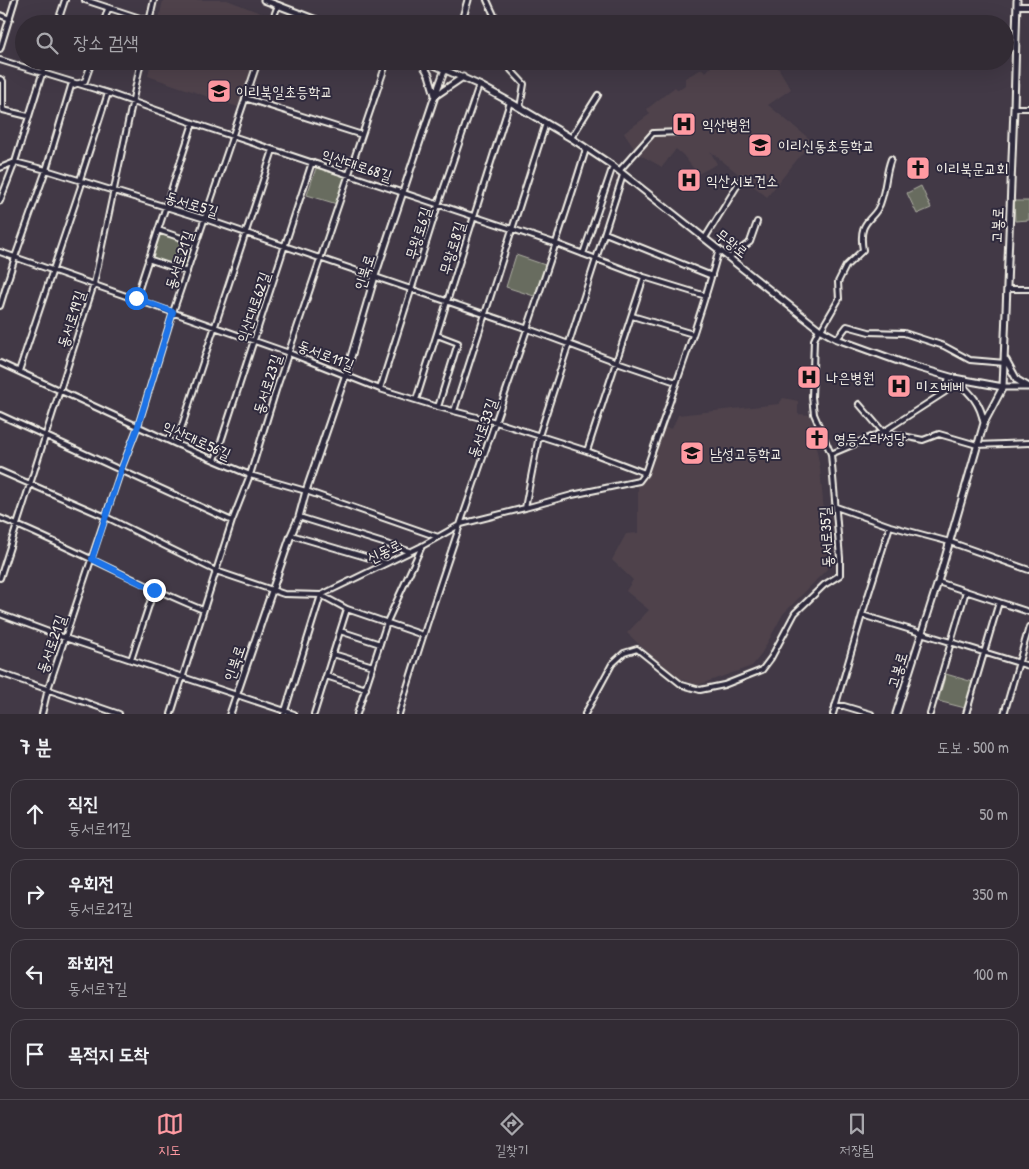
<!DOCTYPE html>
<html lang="ko">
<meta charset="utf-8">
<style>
:root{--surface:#322b34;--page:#3d3740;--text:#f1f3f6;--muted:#a8a7ac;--line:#4d474f;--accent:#ff9aa2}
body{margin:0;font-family:"Patrick Hand","Poor Story",sans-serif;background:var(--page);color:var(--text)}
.stop{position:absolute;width:15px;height:15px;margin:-11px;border:4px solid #1a73e8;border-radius:50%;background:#fff}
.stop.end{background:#1a73e8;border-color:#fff;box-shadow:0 1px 5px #0008}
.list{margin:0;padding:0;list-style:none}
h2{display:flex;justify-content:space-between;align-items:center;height:65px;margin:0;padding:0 20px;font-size:21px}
h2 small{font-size:16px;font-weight:400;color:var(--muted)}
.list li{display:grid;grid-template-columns:32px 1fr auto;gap:15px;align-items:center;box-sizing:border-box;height:70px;margin:0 10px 10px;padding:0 10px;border:1px solid var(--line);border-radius:15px}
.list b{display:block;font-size:19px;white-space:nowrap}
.list p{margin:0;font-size:16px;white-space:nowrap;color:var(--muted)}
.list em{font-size:16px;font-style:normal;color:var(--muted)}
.icon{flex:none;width:28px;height:28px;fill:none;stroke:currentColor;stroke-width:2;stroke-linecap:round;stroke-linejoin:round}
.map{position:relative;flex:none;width:1029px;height:714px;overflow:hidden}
.search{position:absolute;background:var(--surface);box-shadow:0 5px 20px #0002;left:15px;right:15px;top:15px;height:55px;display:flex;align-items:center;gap:12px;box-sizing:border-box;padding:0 18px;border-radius:28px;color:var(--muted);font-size:19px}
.sheet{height:385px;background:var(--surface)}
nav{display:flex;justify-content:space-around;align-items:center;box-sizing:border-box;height:70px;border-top:1px solid var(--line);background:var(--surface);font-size:14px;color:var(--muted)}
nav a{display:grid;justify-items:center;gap:2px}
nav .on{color:var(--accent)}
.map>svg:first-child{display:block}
.built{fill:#4f434c}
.green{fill:#676c5e;stroke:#aeaea3}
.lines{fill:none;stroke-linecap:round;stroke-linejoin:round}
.minor-casing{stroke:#f4f1e8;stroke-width:8}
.tertiary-casing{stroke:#f4f1e8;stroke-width:9}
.minor{stroke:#2f2a3d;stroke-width:4}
.tertiary{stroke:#2f2a3d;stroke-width:5}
.route{stroke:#1a73e8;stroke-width:6}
.labels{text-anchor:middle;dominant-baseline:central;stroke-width:4;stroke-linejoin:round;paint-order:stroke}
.poi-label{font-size:15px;fill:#f4f1e8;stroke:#2f2a3d;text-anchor:start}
.street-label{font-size:15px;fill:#f4f1e8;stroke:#2f2a3d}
</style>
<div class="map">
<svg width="1029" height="714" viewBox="0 0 1029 714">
<rect width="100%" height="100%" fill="#423946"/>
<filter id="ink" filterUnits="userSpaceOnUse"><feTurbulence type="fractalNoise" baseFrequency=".02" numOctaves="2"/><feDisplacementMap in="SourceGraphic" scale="10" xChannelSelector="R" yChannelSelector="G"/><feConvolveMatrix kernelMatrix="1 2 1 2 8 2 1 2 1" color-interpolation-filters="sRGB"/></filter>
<g filter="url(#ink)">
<!-- built -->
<path class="built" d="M163,0H227L268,16L270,23L158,24Z
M151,61H255L238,107L148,76Z
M716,61H774L791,89L768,105L812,141L767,197L710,151L717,164L698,174L683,155L676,149L662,167L637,153L624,133L650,114L647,109L675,87L678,90L685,85V78L702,69L706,72Z
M783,398L798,401V414L810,415L820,468L829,567L783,614L760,656L752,666L698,685L674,677L627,633L649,610L626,591L633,580L612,560L626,534L638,533V484L663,427L672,429L678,415L779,404Z"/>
<!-- green -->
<path class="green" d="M316,168L346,177L337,204L307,195Z
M921,186L931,208L917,214L907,193Z
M1014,201H1029V220L1015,221Z
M159,232L195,244L186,270L151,258Z
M516,255L548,266L537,297L506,287Z
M946,674L973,682L965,708L938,701Z"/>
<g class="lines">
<!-- minor casing -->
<g class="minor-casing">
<path id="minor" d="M85,0L149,21
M487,0L498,24
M1017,6H1029
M0,15L10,19
M149,22L154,0
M57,24L65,0
M103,24L108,9
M271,24L278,5
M0,49L15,0
M0,60L108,93L193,123L557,244L644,277L706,296
M510,61L511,70L524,84L520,108
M0,79L3,81V110L28,116
M245,98L362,135
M1014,108H1029
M571,138L598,95
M0,168L15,162L46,170L205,219L528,329L617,362L676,382
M619,171L653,133L682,132
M0,201L15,162L46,61
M158,230L196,243
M605,233L712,276
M705,238L742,178
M0,252L289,353L380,389L438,407L496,422L587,451L645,473
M583,254L613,166
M730,257L750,242L757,222
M148,259L187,272
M1007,289H1029
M136,298L193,123
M0,306L15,257L46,170L71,86L85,81L92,61
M632,316L693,334
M821,330L839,299L838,282L846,266L863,250C857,216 876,223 882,198C886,185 886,172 891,159
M437,335L458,343L438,407
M837,339L847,326L869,332L904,333L944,346L970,360L1005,363
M0,363L176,444L250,475L306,491L438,537
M19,371L81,186L80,180L108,93
M380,389L438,205L479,85
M416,400L510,102
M859,404L883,432L923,440L939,434L977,445L1029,443
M454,411L546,123
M0,415L232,521
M176,444L273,150
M587,451L644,277
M831,454L883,432L945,392L949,377
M215,460L312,162
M0,471L106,517L216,571L284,594L321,595L422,546L461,524L525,508L572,495L639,481L645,473C670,399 699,325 719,249
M836,507L890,526L950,542L1029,570
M525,508L539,436L623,175
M299,517L409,551
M0,518C69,546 134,582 203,610
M291,535L386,563
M0,578L94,284L141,61
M938,582L1029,612
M0,614L65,638L294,714
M862,615L1029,666
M340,631L380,644
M333,654L373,666
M131,660L154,590
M0,673L119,714
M326,676L366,689
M835,706H844L871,714
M42,714L48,689L121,470L138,426L173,312L258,61
M171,714L216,571L232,521L250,475L276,390L387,61
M284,714L321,595L347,609L423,635
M314,714L347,609
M357,714L387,622L422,546
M399,714C456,524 528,338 586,149
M585,714L612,664L624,653L637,649L682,685L700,690L724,685L762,670L771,658L795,613L824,585L840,575V558L831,454L814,414L812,397L814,340L819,329
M833,714L862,615L890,526
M930,714L966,591
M966,714L999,602
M1004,714L1029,627"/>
</g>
<!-- tertiary casing -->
<g class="tertiary-casing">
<path id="tertiary" d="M264,0L327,24
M461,24L468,0
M421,61L429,75L435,95
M425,61L479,85L510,102L571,138L613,166L819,329L837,339L909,365L954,378L1003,387H1029
M435,96L463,77
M1006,360L1017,380L1029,387
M954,378C970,393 980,401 984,423
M230,714L291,535L299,517L306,491L346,374L375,276L435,96L448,61
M896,714L938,582L984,423L1003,387L1014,108L1017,0"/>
</g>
<!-- minor -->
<use href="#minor" class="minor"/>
<!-- tertiary -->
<use href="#tertiary" class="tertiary"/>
</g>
</g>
<g class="lines" filter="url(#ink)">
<!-- route -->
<path class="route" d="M136,298L173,312L138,426L121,470L92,559L154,590"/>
</g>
<!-- icons -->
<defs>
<g id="school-square" transform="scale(1.25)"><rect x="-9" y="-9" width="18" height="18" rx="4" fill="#ff9aa2" stroke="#2f2a3d"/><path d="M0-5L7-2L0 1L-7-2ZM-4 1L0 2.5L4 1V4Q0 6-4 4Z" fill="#111"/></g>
<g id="hospital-square" transform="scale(1.25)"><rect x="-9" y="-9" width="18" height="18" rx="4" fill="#ff9aa2" stroke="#2f2a3d"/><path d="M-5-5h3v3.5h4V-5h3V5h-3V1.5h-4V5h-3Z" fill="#111"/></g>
<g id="church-square" transform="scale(1.25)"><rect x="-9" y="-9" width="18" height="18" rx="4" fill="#ff9aa2" stroke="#2f2a3d"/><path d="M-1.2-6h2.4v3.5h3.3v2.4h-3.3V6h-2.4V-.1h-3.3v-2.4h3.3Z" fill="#111"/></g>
</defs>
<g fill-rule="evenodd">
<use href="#school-square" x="219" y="91"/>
<use href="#hospital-square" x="684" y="124"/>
<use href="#school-square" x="760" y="145"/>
<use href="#church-square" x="918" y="168"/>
<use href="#hospital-square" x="689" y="180"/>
<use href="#hospital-square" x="809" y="377"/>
<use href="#hospital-square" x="899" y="386"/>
<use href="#church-square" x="817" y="438"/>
<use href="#school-square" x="692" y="453"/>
</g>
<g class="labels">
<!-- poi labels -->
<g class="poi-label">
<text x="236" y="91">이리북일초등학교</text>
<text x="702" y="124">익산병원</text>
<text x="778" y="145">이리신동초등학교</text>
<text x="936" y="168">이리북문교회</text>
<text x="706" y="180">익산시보건소</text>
<text x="826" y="377">나은병원</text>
<text x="916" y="386">미즈베베</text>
<text x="834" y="438">영등소라성당</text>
<text x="710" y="453">남성고등학교</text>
</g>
<!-- street labels -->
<g class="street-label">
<text transform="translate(357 165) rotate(18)">익산대로68길</text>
<text transform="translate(192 204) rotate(17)">동서로5길</text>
<text transform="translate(997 225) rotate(-88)">고봉로</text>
<text transform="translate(418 233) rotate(-73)">무왕로6길</text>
<text transform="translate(732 243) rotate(38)">무왕로</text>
<text transform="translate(452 248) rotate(-73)">무왕로8길</text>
<text transform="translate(179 260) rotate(-72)">동서로21길</text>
<text transform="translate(364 272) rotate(-72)">인북로</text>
<text transform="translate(253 307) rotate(-71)">익산대로62길</text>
<text transform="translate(71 319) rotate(-72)">동서로19길</text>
<text transform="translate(326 355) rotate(21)">동서로11길</text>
<text transform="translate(267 384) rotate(-72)">동서로23길</text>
<text transform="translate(482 428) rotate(-71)">동서로33길</text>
<text transform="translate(197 440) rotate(24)">익산대로56길</text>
<text transform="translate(826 537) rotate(-93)">동서로35길</text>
<text transform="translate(384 551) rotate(-25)">신동로</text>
<text transform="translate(51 644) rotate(-71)">동서로21길</text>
<text transform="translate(234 663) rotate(-71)">인북로</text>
<text transform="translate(897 670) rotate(-73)">고봉로</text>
</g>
</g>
</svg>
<div class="stop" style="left:136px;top:298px"></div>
<div class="stop end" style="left:154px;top:590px"></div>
<div class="search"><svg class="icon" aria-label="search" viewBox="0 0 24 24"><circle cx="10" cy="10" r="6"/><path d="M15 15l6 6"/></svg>장소 검색</div>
</div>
<section class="sheet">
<h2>7 분<small>도보 · 500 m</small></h2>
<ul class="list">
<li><svg class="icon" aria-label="ahead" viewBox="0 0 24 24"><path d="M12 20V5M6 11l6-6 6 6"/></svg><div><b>직진</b><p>동서로11길</p></div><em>50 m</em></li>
<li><svg class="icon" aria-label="right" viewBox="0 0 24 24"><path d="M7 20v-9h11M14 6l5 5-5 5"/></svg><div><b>우회전</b><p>동서로21길</p></div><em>350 m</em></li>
<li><svg class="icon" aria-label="left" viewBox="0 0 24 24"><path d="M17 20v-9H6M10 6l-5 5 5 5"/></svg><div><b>좌회전</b><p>동서로7길</p></div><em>100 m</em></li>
<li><svg class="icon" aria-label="arrive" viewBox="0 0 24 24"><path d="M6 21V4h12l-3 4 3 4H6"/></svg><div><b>목적지 도착</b></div></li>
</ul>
</section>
<nav>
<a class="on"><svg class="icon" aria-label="map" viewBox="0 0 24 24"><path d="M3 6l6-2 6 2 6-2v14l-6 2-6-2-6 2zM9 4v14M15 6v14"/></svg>지도</a>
<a><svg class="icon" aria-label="directions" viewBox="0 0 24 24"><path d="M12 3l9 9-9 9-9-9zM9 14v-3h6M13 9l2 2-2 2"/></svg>길찾기</a>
<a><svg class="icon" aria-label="saved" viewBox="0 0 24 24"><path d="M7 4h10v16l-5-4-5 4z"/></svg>저장됨</a>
</nav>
